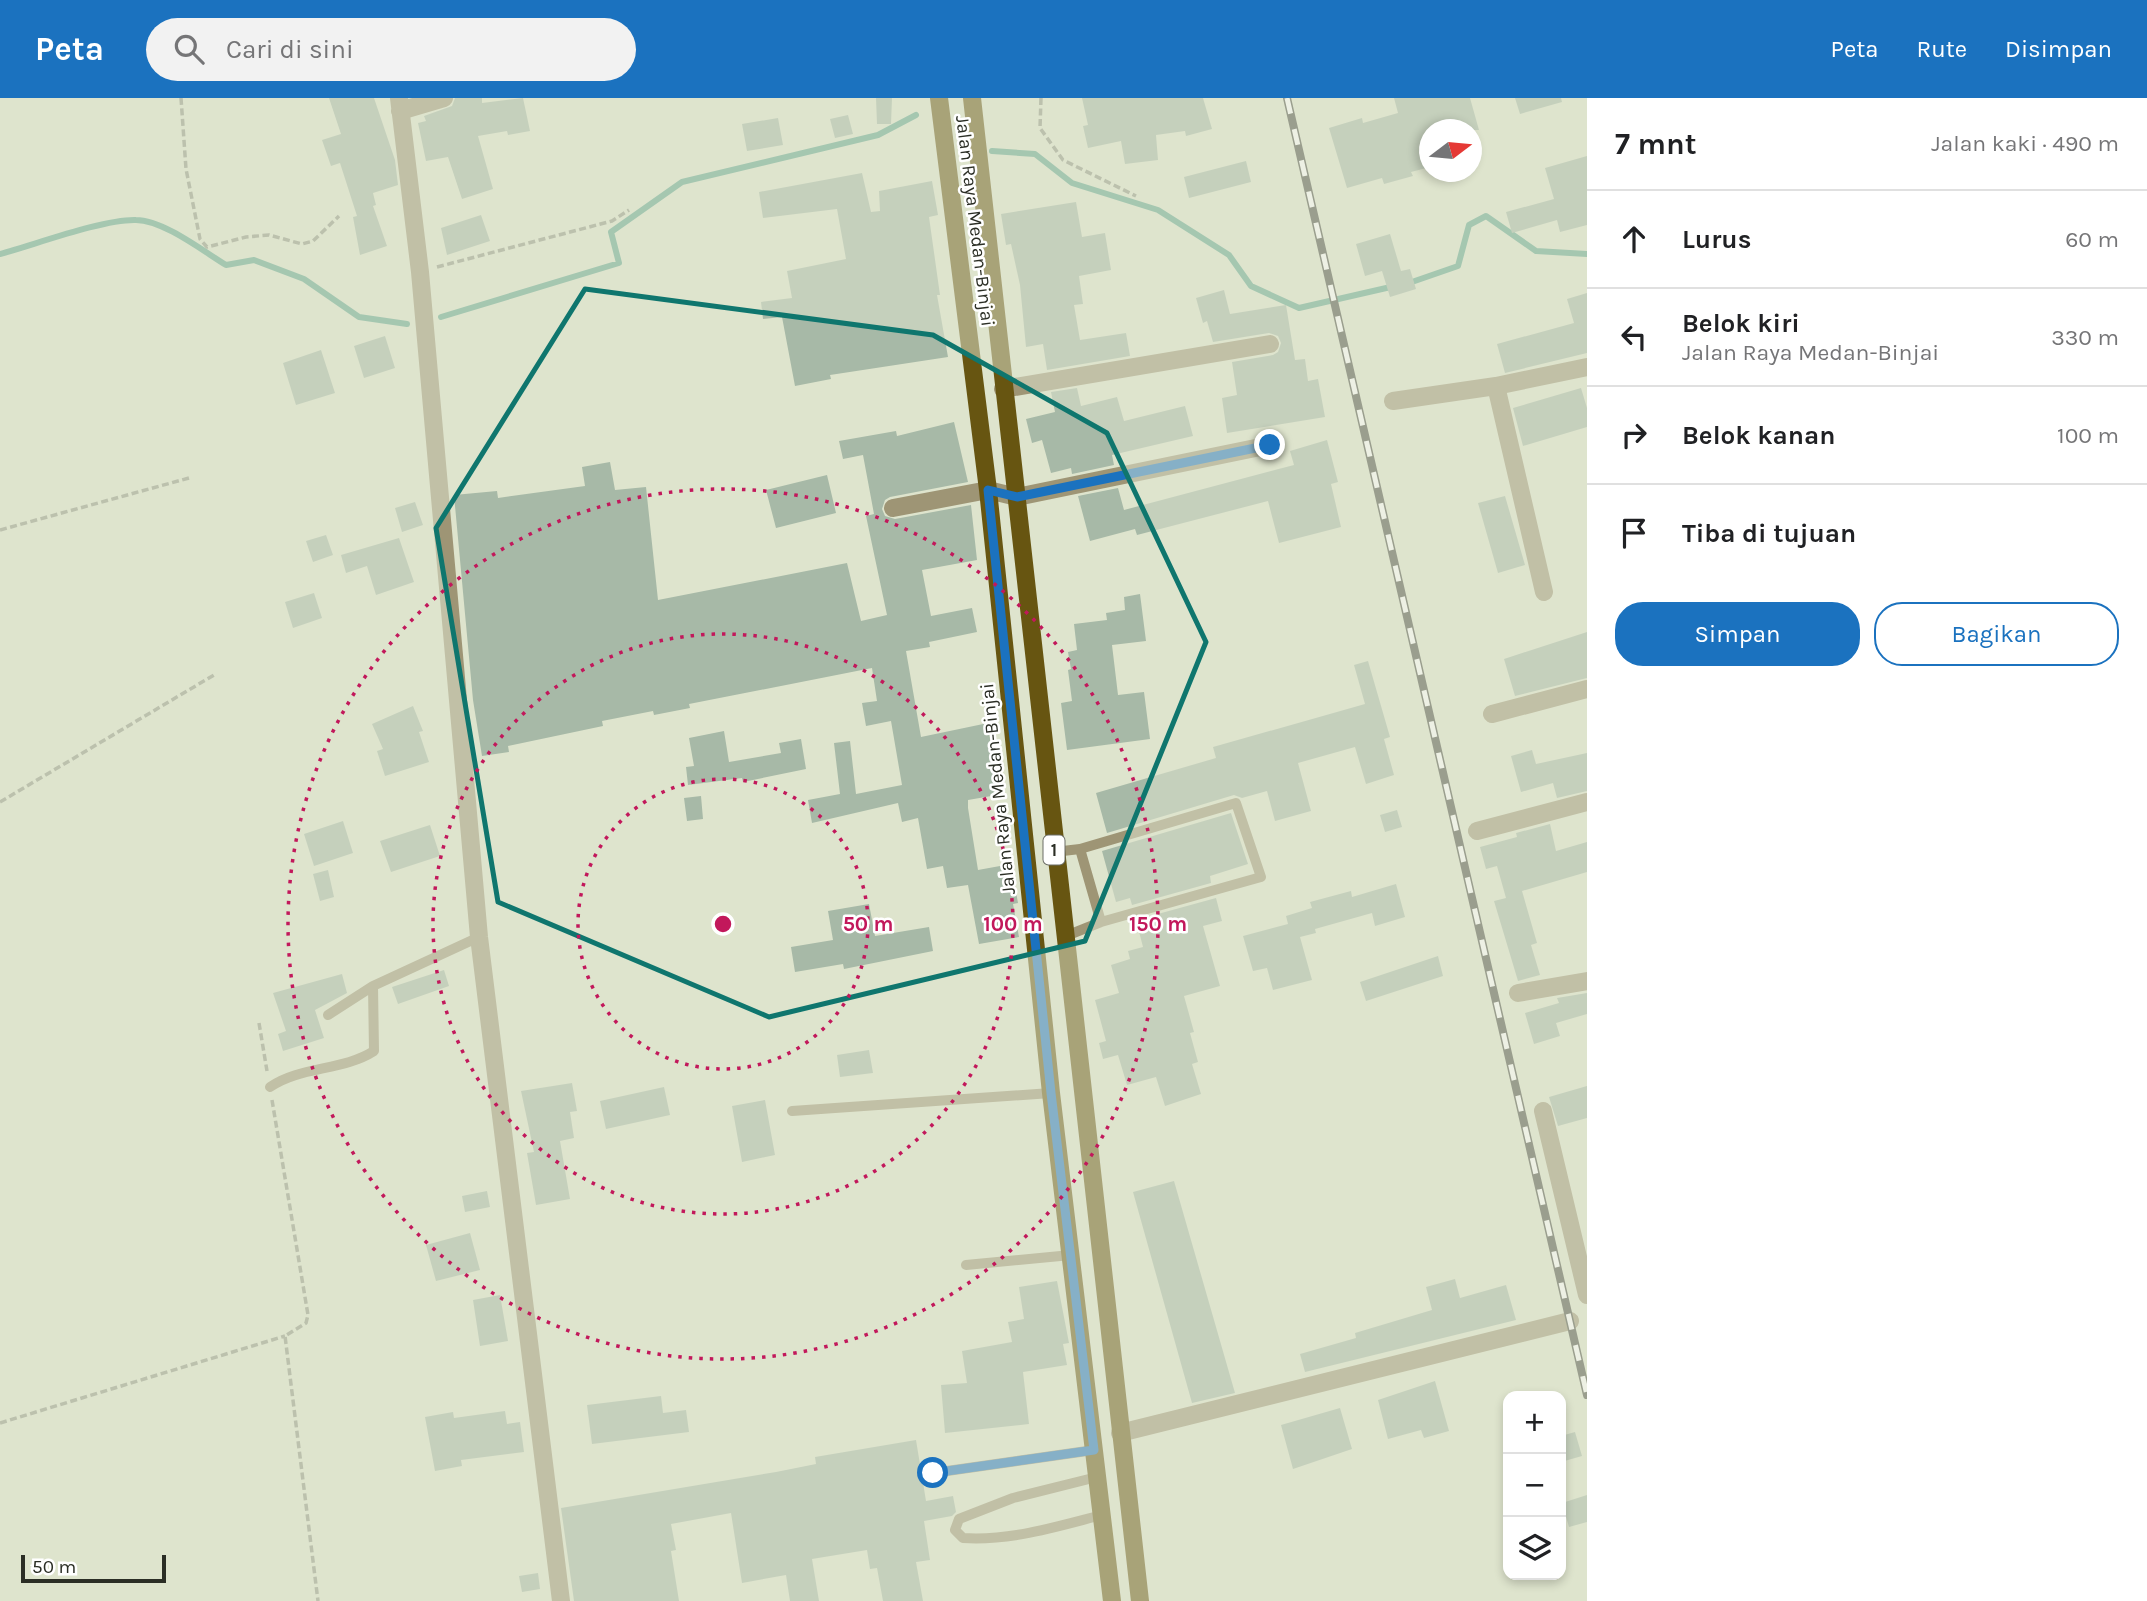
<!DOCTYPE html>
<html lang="id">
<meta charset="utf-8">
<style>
:root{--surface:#fff;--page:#f2f2f2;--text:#202124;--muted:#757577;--line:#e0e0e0;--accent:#1b72bf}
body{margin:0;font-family:Karla,sans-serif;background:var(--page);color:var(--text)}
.controls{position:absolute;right:21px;bottom:21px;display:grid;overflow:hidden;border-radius:14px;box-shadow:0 4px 10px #0003}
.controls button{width:63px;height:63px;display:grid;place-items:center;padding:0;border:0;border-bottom:2px solid var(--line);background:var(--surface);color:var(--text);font:35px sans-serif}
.compass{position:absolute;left:1419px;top:21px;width:63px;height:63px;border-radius:50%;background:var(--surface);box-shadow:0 4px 10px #0003;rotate:74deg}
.scale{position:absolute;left:21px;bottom:18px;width:145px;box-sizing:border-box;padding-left:7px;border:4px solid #2b2e25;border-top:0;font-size:19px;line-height:24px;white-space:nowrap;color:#2b2e25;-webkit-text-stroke:5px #fff;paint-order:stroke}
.stop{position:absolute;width:21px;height:21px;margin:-16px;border:5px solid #1b72bf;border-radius:50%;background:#fff}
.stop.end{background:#1b72bf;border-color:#fff;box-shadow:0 2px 7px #0008}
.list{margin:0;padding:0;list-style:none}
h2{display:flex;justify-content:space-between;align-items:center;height:91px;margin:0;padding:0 28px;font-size:30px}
h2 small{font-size:23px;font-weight:400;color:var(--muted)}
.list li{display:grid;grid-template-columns:46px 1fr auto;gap:21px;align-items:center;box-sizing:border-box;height:98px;padding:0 28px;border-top:2px solid var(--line)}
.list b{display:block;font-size:26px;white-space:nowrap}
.list p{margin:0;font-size:23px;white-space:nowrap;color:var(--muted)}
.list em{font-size:23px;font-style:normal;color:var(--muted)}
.actions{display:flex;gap:14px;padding:21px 28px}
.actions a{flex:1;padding:16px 0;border:2px solid var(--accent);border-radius:28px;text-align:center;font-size:24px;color:var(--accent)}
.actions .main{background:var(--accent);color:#fff}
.icon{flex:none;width:38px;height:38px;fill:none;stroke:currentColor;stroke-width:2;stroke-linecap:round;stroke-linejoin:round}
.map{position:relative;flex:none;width:1587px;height:1503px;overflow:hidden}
header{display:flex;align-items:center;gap:42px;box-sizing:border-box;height:98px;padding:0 35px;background:var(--accent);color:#fff}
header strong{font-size:33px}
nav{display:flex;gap:38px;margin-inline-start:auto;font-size:24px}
.search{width:490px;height:63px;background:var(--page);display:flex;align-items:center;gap:18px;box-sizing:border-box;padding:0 24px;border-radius:38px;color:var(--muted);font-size:26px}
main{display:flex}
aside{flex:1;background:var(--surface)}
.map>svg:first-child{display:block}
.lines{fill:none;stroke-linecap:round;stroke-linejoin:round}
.stream{stroke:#60a48d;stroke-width:6}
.building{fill:#a7b9a7}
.path{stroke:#929786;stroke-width:3.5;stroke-dasharray:7 3.5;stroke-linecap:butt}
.service{stroke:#9e9575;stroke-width:10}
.minor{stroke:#9e9575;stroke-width:18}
.primary{stroke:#675511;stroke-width:18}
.rail-casing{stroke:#484b40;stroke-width:8}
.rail{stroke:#fff;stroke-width:5;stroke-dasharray:16;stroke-linecap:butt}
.route{stroke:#1b72bf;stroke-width:9}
.marked{fill:none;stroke:#0f766e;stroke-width:5;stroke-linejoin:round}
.ring{fill:none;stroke:#c2185b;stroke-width:3.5;stroke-dasharray:3.5 7}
.labels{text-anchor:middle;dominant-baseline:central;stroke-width:5;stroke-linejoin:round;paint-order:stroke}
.shield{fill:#fff;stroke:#6b6d66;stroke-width:2}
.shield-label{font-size:18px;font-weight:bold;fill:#2b2e25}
.street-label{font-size:19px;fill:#2b2e25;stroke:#fff}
.centre{fill:#c2185b;stroke:#fff;stroke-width:3.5}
.ring-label{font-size:21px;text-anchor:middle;font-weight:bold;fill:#c2185b;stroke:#fff;stroke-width:5;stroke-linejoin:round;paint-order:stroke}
</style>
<header>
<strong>Peta</strong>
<div class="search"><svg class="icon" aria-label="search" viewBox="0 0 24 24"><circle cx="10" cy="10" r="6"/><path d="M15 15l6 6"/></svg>Cari di sini</div>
<nav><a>Peta</a><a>Rute</a><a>Disimpan</a></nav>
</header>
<main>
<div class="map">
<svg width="1587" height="1503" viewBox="0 0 1587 1503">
<rect width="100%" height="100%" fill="#dee4cd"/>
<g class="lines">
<!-- stream -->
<path class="stream" d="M992,53L1035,56L1072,85L1158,112L1229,157L1251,188L1299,210L1395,188
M0,156C34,147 103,121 136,122C163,122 203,153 226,167L254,162L304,181L359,219L407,226
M1409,185L1458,168L1469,127L1486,118L1536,153L1587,156
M441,219L619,165L611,134L682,84L878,37L916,17"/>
</g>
<!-- building -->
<path class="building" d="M329,0H374L395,62L398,87L373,95L376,107L373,108L387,148L360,157L353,119L357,118L340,65L331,68L322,42L341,36Z
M455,0H482V5L523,0L530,33L508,37L507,33L478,38L493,91L462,101L448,59L426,63L418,25L426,23L424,18L452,8Z
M876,0H892L891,26H877Z
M1082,0H1203L1212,31L1186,38L1185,33L1156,37L1158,62L1125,66L1121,43L1088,50L1083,28L1088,27Z
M1394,0H1470L1479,32H1430V69L1411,74L1413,78L1384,86L1382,80L1347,90L1329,30L1362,20L1363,25L1398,15Z
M1515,0H1561L1562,4L1520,16Z
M848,17L853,36L835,40L830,21Z
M778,20L783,47L747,53L742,26Z
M1587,58V127L1560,134L1557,122L1512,135L1506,114L1554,101L1545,70Z
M1246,63L1251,84L1189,100L1184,79Z
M862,75L871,114L880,113L879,93L932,83L938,117L929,119L940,197H937L948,259L830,277L831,281L795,288L782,219L763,221L761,204L792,200L787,173L846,161L837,111L763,120L759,94Z
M1076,104L1082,139L1105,135L1111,172L1079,178L1083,206L1074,207L1080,242L1126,235L1130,258L1047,272L1043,246L1026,249L1020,187L1011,146L1006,147L1001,116Z
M481,117L490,143L447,157L441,130Z
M1390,136L1401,173L1410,171L1416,191L1390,199L1382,173L1365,178L1356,146Z
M1224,192L1230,216L1286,207L1295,262L1305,261L1308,283L1318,281L1325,319L1227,335L1222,300L1237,297L1232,264L1273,257L1278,254L1281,245L1278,238L1269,235L1213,244L1207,223L1203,225L1196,200Z
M1587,195V255L1505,275L1497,246L1574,225L1567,201Z
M385,238L395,270L364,280L354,248Z
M321,252L335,295L296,307L283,265Z
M1077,290L1081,308L1117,299L1124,323L1185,308L1193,338L1112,357L1114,367L1072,376L1071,370L1051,375L1042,342L1032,345L1026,321L1055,314L1051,294Z
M1581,290L1587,310V329L1523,348L1513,310Z
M954,324L968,384L890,399L885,402L882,411L885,418L895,421L971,407L977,462L922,472L931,518L972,510L977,534L929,544L930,549L906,553L921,639L988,625L997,697L968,702V710L978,772L1011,766L1018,805L1013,806L1019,839L979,846L968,787L947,790L943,768L927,771L918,720L902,724L898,705L812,725L808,702L840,696L834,645L850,643L856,696L902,687L891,623L866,628L862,605L877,603L872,570L689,606L690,610L654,617L653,613L602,623L603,628L508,648L509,654L482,658L473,602L454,397L497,393L498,400L585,388L582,369L610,364L615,392L646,389L658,502L847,465L861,523L887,517L866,418L874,416L863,357L843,361L839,343L896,333L897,338Z
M1327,342L1338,384L1331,386L1341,429L1279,445L1268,403L1137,437L1135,431L1090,443L1078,398L1118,390L1124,412L1294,367L1290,353Z
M827,377L836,415L776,430L766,392Z
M1505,398L1525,467L1498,475L1478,405Z
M415,404L423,427L402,434L395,410Z
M326,437L333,457L313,464L306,443Z
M399,440L414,484L376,497L367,468L346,475L341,457Z
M314,495L322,520L293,530L285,504Z
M1140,496L1146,543L1112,547L1118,597L1144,594L1150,641L1067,652L1061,605L1072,603L1068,572L1071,571L1068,554L1077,552L1074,526L1107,522L1106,515L1125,512L1124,499Z
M1587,534V580L1515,598L1504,561Z
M1368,563L1390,639L1384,641L1394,677L1366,686L1355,649L1298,665L1311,713L1275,723L1267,693L1242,700L1234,697L1107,735L1096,695L1216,660L1213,649L1365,606L1354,567Z
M413,608L423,633L419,634L429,664L385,678L377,653L383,651L372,626Z
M724,633L729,664L781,655L779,645L801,641L806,671L743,684L742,680L688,687L686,669L694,668L689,640Z
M1532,652L1536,666L1587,655V693L1557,700L1553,685L1521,694L1511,658Z
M701,698L703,721L687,723L684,700Z
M1397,712L1402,729L1385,734L1380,717Z
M1231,715L1248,766L1210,778L1211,785L1132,807L1130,800L1116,804L1102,753Z
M343,723L353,755L314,768L304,736Z
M1550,726L1556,753L1587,744V774L1522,793L1537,845L1531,847L1540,877L1518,883L1494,803L1506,800L1497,768L1486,771L1480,749L1517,739L1516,735Z
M430,727L440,758L391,774L380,743Z
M328,772L334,799L320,803L313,776Z
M1396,786L1405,819L1375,828L1372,815L1315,831L1316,835L1300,839L1312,882L1273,892L1267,870L1253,873L1243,838L1288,826L1286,818L1312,810L1310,804L1351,793L1352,799Z
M1216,800L1222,823L1203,828L1220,888L1184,898L1194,934L1190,935L1198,964L1192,966L1201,996L1165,1008L1156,979L1127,987L1118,957L1103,961L1099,945L1106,943L1095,902L1119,895L1111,867L1130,861L1128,853L1143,849L1136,822Z
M869,806L875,838L929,829L933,853L844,871L843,866L795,874L791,849L833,842L828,813Z
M1438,858L1443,878L1366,903L1360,884Z
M444,872L449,888L398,906L392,889Z
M342,876L347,895L315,912L324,940L283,953L278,936L286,933L273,895Z
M1587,895V916L1556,925L1560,938L1534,946L1525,915L1559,905L1557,900Z
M869,952L873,975L840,979L837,957Z
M572,985L577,1013L570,1014L574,1040L560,1043L570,1101L536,1107L527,1055L534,1054L521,993Z
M1587,988V1020L1558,1028L1549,999Z
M664,989L670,1017L606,1031L600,1003Z
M765,1002L775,1057L742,1064L732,1008Z
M1174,1083L1235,1295L1192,1305L1133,1094Z
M487,1093L490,1109L465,1114L462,1098Z
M470,1135L480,1172L436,1183L426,1147Z
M1455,1181L1460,1200L1506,1187L1516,1222L1305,1274L1300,1256L1356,1240L1355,1235L1432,1212L1426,1189Z
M1057,1183L1069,1245L1063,1246L1067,1267L1023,1274L1029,1326L945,1335L941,1287L967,1285L962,1253L1012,1244L1008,1224L1024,1221L1019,1189Z
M500,1197L508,1243L480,1248L473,1202Z
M1435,1283L1449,1333L1424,1340L1421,1332L1388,1341L1378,1302Z
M661,1298L663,1315L686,1312L689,1334L592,1346L587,1307Z
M1340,1310L1352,1351L1293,1371L1281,1327Z
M505,1313L507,1326L520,1324L524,1354L461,1362L462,1368L435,1373L425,1319L453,1314L454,1320Z
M1575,1334L1582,1358L1561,1364V1338Z
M916,1342L926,1403L953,1398L956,1414L952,1418L924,1423L930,1462L916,1464L923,1503H883L877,1470L870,1471L867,1452L812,1461L819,1503H790L786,1477L742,1485L731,1415L671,1426L676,1452L671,1453L679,1503H574L561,1410L776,1374L816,1366L815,1359Z
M1587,1397V1424L1569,1429L1562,1405Z
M538,1475L540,1491L522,1494L519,1478Z"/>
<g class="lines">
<!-- path -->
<path class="path" d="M181,0L186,71L200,141L207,149L246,139L269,137L302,146L313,143L339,118
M1041,0L1040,30L1063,62L1136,98
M437,169L612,123L629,112
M0,432L189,380
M0,704L214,577
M259,925L267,973
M272,1002L308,1217L306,1225L285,1238L318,1503
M0,1325L285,1238"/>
<!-- service -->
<path class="service" d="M1080,751L1101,824
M1054,754L1080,751L1236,705L1261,779L1101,824L1066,838
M328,917L373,888L479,839
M270,989C300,968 343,973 374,953L373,888
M792,1013L1051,995
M966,1167L1071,1157
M933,1375L1094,1352
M1097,1379L1013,1400L959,1421L955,1432L963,1440C1011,1443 1055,1429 1102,1417"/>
<!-- minor -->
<path class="minor" d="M399,0L420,174L479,839L561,1503
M400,13L444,0
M1496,288L1544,494
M1003,291L1270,246
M1393,303L1496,288L1587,269
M893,410L988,392L1017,399L1270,347
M1492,616L1587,591
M1477,733L1587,704
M1518,895L1587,883
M1543,1013L1587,1197
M1120,1335L1570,1223"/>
<!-- primary -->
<path class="primary" d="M939,0L988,392L1051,995L1112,1503
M972,0L1140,1503"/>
<!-- rail casing -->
<g class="rail-casing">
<path id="rail" d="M1287,0L1587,1297"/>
</g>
<!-- rail -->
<use href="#rail" class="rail"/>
</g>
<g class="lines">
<!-- route -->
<path class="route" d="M933,1375L1094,1352L1051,995L988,392L1017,399L1270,347"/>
</g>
<!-- marked area -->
<path d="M0 0H1587V1503H0ZM585,191L933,237L1107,335L1206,544L1085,843L769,919L498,804L436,430Z" fill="#dee4cd" fill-opacity=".55" fill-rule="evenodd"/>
<path class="marked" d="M585,191L933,237L1107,335L1206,544L1085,843L769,919L498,804L436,430Z"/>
<!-- distance rings -->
<g class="ring">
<circle cx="723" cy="826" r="145"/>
<circle cx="723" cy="826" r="290"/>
<circle cx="723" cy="826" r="435"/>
</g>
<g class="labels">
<!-- shield labels -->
<rect class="shield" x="1043.5" y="737.5" width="21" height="29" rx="5"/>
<g class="shield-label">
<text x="1054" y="752">1</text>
</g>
<!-- street labels -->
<g class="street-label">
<text transform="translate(975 123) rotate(83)">Jalan Raya Medan-Binjai</text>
<text transform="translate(998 691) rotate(-96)">Jalan Raya Medan-Binjai</text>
</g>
</g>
<circle cx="723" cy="826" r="10" class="centre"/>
<g class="ring-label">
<text x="868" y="833">50 m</text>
<text x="1013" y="833">100 m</text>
<text x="1158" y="833">150 m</text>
</g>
</svg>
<div class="controls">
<button>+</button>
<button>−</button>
<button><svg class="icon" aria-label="layers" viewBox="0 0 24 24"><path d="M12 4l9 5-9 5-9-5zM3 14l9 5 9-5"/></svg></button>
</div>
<svg class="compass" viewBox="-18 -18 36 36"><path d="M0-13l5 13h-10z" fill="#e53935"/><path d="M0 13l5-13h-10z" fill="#757577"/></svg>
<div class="scale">50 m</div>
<div class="stop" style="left:933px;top:1375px"></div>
<div class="stop end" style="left:1270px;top:347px"></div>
</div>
<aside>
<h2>7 mnt<small>Jalan kaki · 490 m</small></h2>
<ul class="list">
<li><svg class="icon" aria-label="ahead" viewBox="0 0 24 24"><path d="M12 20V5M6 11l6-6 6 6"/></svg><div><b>Lurus</b></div><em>60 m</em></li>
<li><svg class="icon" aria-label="left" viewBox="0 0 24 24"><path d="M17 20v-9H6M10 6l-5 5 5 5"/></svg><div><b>Belok kiri</b><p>Jalan Raya Medan-Binjai</p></div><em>330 m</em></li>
<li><svg class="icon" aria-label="right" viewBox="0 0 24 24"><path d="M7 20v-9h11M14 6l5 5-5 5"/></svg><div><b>Belok kanan</b></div><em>100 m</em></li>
<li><svg class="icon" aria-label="arrive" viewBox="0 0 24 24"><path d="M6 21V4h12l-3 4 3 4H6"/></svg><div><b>Tiba di tujuan</b></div></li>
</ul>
<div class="actions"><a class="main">Simpan</a><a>Bagikan</a></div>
</aside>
</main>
